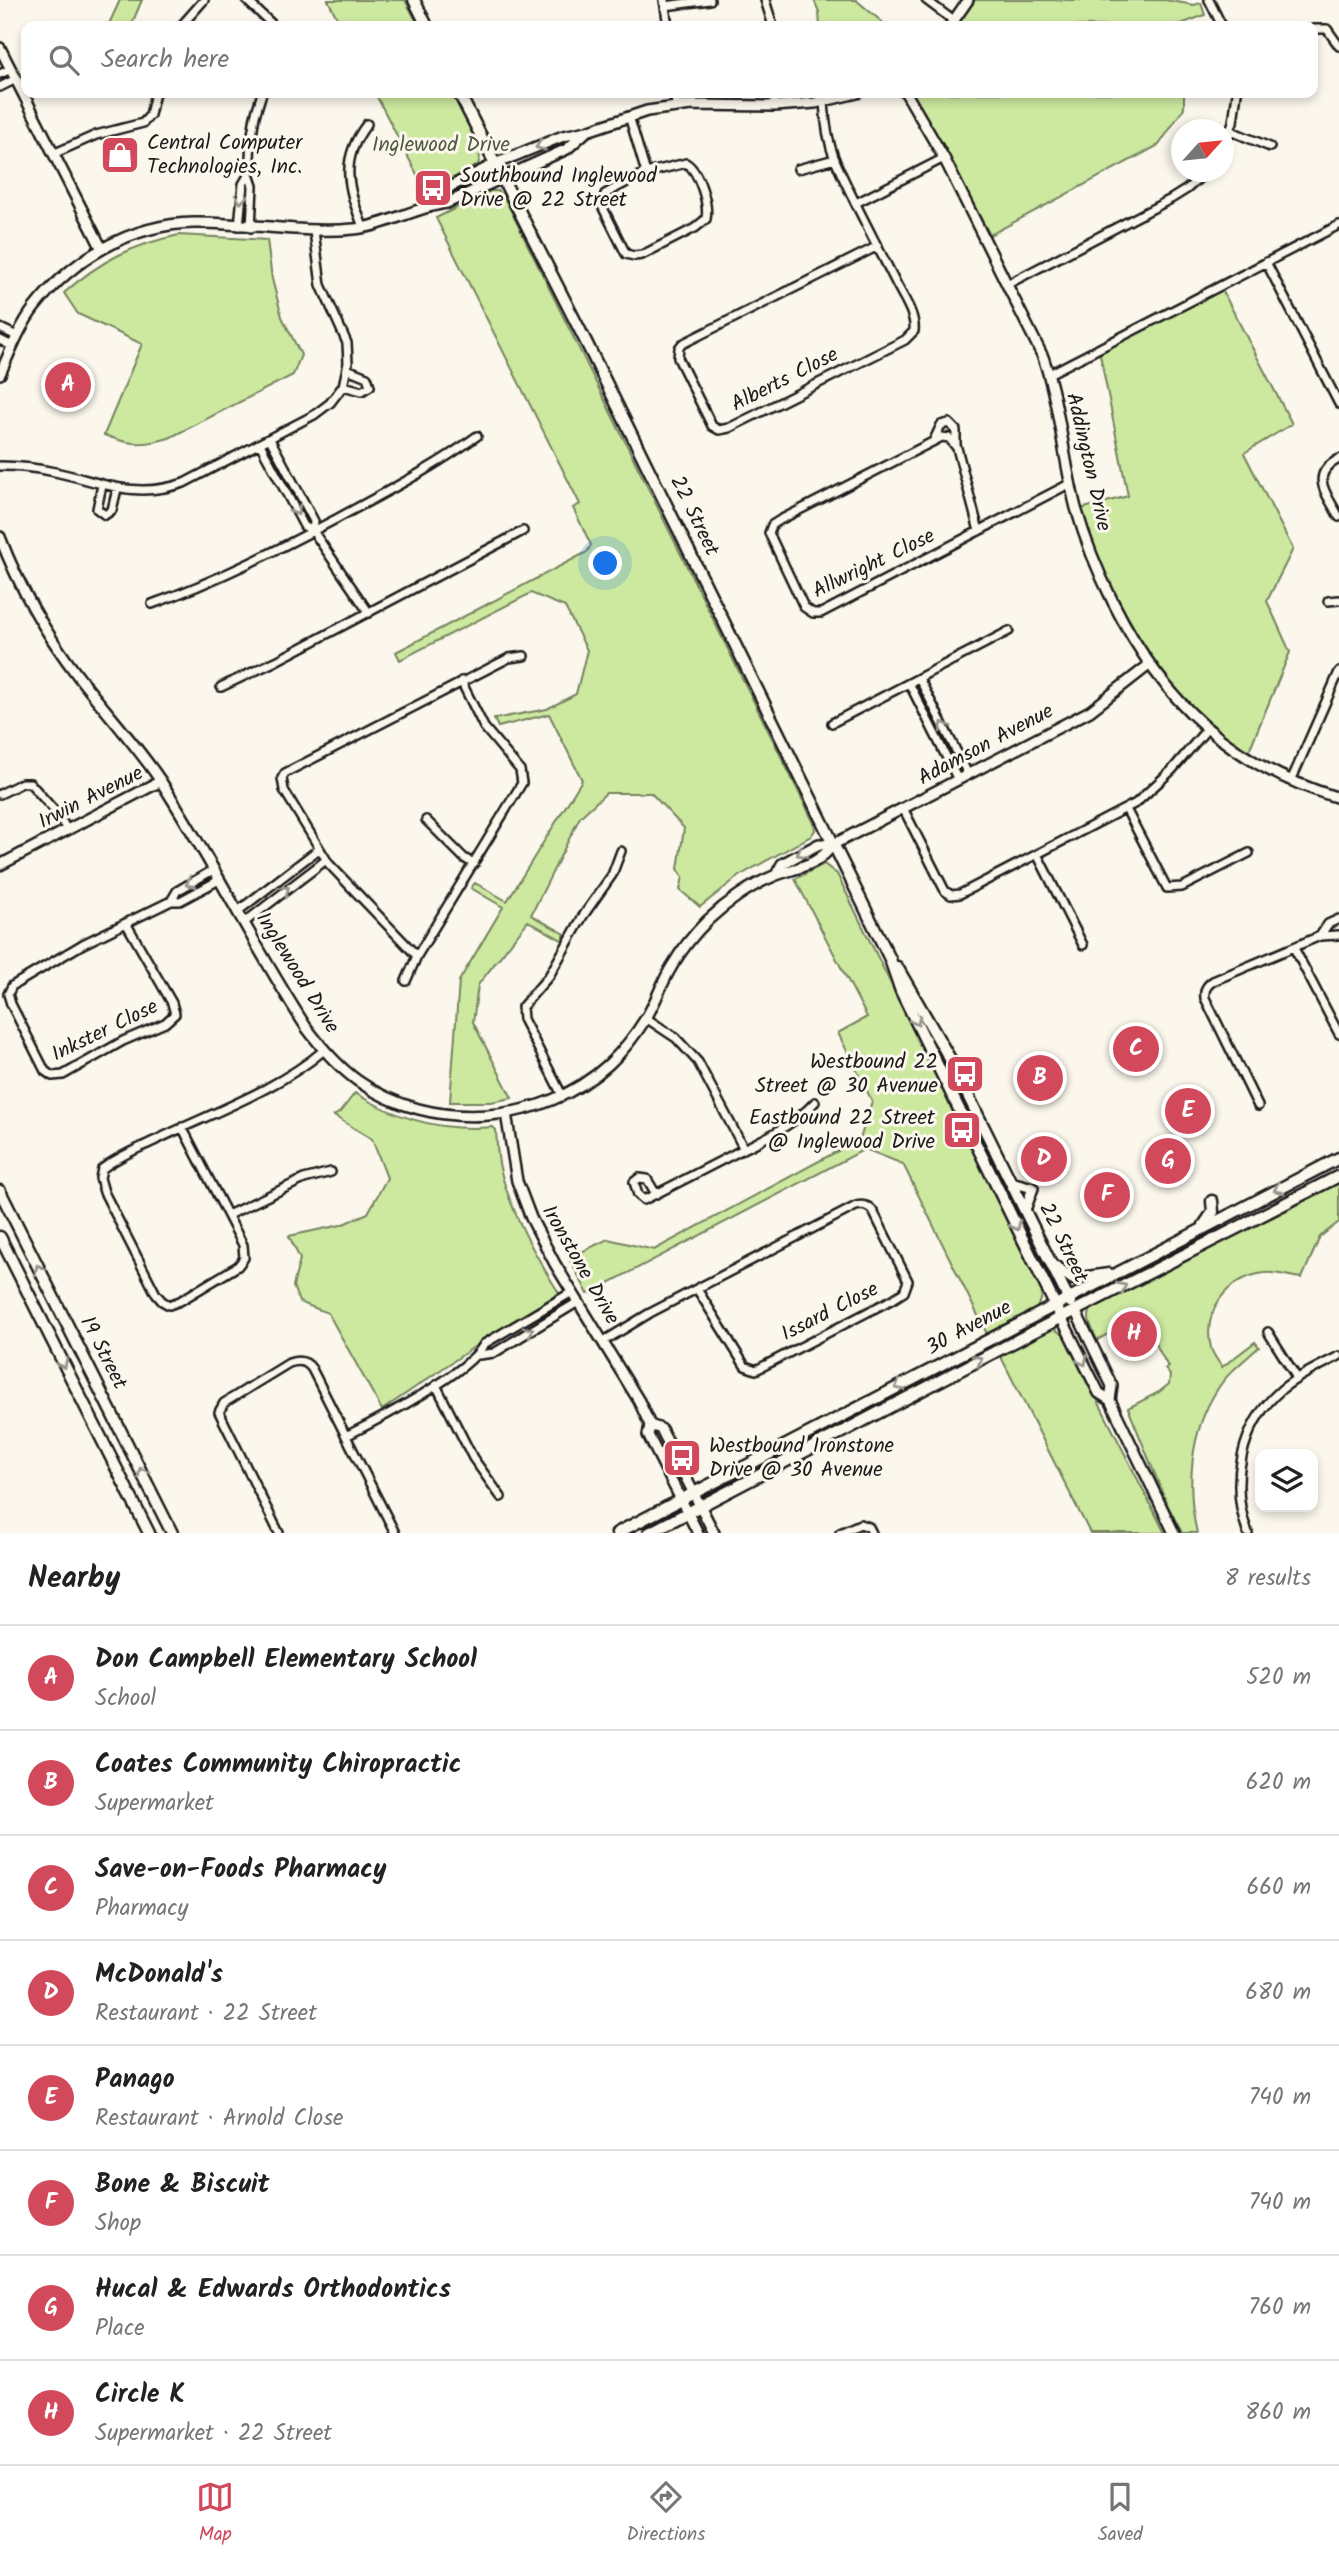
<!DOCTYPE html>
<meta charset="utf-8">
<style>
:root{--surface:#fff;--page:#f2f2f2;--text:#222;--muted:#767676;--line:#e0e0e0;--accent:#d1495b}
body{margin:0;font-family:Kalam,sans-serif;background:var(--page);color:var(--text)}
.controls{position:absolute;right:21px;bottom:21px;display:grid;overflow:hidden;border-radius:14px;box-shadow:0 4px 10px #0003}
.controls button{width:63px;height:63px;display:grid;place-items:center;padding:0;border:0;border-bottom:2px solid var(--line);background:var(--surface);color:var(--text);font:35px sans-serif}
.compass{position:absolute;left:1171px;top:119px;width:63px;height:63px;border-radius:50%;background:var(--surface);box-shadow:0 4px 10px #0003;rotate:63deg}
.you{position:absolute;left:606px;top:564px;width:24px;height:24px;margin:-18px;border:5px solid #fff;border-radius:50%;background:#1a73e8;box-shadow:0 0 0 10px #1a73e833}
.badge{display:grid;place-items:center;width:46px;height:46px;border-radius:50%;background:var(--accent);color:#fff;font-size:23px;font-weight:700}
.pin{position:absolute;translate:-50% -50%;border:4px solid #fff;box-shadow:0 2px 7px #0006}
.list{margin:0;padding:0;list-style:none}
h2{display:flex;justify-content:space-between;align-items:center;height:91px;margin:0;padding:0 28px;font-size:30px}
h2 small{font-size:23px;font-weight:400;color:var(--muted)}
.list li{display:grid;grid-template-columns:46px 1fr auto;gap:21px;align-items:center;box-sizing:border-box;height:105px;padding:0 28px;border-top:2px solid var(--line)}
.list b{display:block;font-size:26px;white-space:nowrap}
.list p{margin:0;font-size:23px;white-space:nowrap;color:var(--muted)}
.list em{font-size:23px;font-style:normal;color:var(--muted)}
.icon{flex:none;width:38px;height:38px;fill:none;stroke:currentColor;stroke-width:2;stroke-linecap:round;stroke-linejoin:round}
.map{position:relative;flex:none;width:1339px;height:1533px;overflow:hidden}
.search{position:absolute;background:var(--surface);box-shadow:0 4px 10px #0003;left:21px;right:21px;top:21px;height:77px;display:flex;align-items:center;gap:18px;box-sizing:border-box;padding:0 24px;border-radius:14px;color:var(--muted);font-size:26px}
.sheet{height:931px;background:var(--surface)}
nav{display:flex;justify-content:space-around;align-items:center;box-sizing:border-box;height:98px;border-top:2px solid var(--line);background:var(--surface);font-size:19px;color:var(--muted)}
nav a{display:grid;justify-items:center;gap:4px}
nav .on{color:var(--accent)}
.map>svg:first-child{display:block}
.park{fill:#cde9a0;stroke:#74825e;stroke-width:2}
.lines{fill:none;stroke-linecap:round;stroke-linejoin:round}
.minor-casing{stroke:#1c1c1c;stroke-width:12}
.tertiary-casing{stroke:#1c1c1c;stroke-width:14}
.secondary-casing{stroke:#1c1c1c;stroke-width:15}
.minor{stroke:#fbf7ec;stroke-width:7}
.tertiary{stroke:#fbf7ec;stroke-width:9}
.secondary{stroke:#fbf7ec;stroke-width:10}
.oneway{stroke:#97948e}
.labels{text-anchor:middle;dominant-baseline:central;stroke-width:6;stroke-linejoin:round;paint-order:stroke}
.poi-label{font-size:21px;fill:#1c1c1c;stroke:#fbf7ec;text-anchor:start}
.park-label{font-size:21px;fill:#515a44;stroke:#fbf7ec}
.street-label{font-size:21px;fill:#1c1c1c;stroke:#fbf7ec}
</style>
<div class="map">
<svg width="1339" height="1533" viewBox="0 0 1339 1533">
<rect width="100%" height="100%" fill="#fbf7ec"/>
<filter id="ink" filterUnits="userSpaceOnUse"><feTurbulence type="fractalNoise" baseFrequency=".0143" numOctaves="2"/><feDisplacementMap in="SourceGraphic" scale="14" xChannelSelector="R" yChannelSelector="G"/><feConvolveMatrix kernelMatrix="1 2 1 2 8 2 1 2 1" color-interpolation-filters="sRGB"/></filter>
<g filter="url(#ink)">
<!-- park -->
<path class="park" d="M120,0H142L131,26H108Z
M328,0H405L419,26H341Z
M814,0H856L887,26H820L819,12Z
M967,0H1165L1194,5L1201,3L1205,15L1176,26H947Z
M375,93H453C464,113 487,142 478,165L426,192Z
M911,93H1184V108L1159,145L990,235Z
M490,191H498L505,199L814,823L815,830L811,836L739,876L700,907L680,890L683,877L678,869L684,828L651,793H606L580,817L531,915L565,934L562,940L528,921L478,985L473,1022L512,1098L491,1102H450L459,981L503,907L471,888L475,883L507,901L582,780L549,714L498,727L494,719L547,709L576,694L587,650L565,607L531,593L400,660L396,652L587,552L591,545L573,508L580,504L436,218Z
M179,235L267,240L272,279L282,317L301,355L293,375L169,438C142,446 130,445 104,435L142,344L78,314L64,293C100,261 132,245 179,235Z
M1220,286L1292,424L1244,453L1293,549L1267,601L1290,652L1246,758L1180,703L1121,618L1077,510L1128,496L1099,349Z
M824,864L837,874L1042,1292L1041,1300L1036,1309L987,1334L903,1164L865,1149L588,1294L569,1258L608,1239L654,1250L860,1139L872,1101L838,1033L867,1017L795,879Z
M355,1093C397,1119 443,1132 493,1127L496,1130C497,1143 497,1156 500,1168C511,1213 535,1255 559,1293L490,1336L382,1410L328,1313L299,1302L293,1286L300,1259L289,1236L341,1225L368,1213L387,1178L372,1139L334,1116L340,1112Z
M1339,1181V1222L1320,1237L1302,1278C1290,1277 1275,1271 1264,1273C1227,1278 1202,1311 1211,1348C1213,1355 1218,1361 1222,1367L1255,1342L1259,1347C1245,1360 1227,1373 1217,1390C1190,1432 1186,1486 1197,1533H1182L1167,1504L1128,1408L1159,1392L1169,1384L1170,1375L1165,1369L1168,1367L1141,1316L1097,1340C1092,1328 1085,1318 1092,1307Z
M1047,1329H1054L1065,1336L1165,1533H1090L1000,1355Z"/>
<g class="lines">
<!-- minor casing -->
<g class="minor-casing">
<path id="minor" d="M246,0L274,26
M664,0L668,26
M765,0L773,26
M926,0L954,21
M1209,0L1222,26
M665,6L710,0
M181,26L204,0
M1313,29H1327L1339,46
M0,74L11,69
M0,87L16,79
M675,93L676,106
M824,102C825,121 828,142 835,160C853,201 875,241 895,281C902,296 916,314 914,331L905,340L729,428L719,430L712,426L678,358L679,348L682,344L878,246
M774,106V93
M629,116L646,173
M1231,131L1270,147
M1224,146L1233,122L1237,93
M53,154L96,135L143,123L150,115L155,93
M686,163C699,171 709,204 706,219L695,228L642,255L634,256L626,254L602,206L605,194L642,174Z
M798,169L835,159
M856,203L944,158
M239,226L243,184L249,174
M363,227C348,188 339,160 367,124
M251,228L253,186L249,174L251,141L255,116L262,93
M1266,262L1339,404
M1008,284L1171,199L1187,189L1206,172
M0,328L17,336
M0,340L12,346
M1049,374L1339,225
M343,386L362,391L370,386L367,377L347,369
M270,439L314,521L313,531L369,613
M934,440L941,425L949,423L956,430V445
M260,444L304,526L313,531
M1339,459C1308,475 1327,494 1339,517
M0,466C18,466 37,468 55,472C103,482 133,500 184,483L314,415L330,403L343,386L348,363L347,343L321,285L314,231
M102,485L97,509L105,515L112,510L117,489
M979,531L957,448L949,438L942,437L780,520L772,525L769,533L804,607L813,613H821L1071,483
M1328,601L1339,600
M152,604C217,581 277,550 338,518C386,492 433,468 477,436
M919,678L968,774
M909,683L958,780
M221,687L276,661L523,531
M832,723L1009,631
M1291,781L1339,672
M0,794L22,783H30L59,816L67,830
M903,808L945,891L951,895L960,894L1136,803L1172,770L1207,729
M1126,809L1167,888L1182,887L1249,853
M426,820L464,858L474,864
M1037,854L1083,945
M171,901L177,891L213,870
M238,911L319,849
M245,922L326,860
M126,923L172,1003L175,1014L165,1023L123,1041L63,1075L52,1076L45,1071L11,1004L8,994L12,986L83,944L171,901H180L219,880
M1320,936L1328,924L1339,919
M1294,948L1339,1034
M417,956L329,864L284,790L282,778L285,773L509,658L524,656
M406,981L417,956L522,783L520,770L484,727L461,681
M646,1018L676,1038L698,1062L744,1149
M562,1095L523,1019L522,1007L549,976L583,916L612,875L621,851
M1258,1106L1205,998C1204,990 1206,986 1213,981L1320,936L1339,935
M182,1127L243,1245L244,1258L238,1266L180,1301L169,1305L162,1301L156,1294L104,1192L100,1178L102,1169C117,1157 137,1149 154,1141C209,1114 278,1090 324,1050
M656,1194L647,1179L639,1178L634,1182L638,1195L644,1200C674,1185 703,1170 732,1155C761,1140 792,1127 815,1102
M228,1215L304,1179L331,1172
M1268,1332L1297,1378
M604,1341L650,1313L856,1206C864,1204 870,1206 874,1213L908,1281L904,1292L893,1299L756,1370L745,1366L697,1289
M479,1355L494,1353L578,1302
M436,1385L473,1458L501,1497
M346,1436C378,1420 469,1373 484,1344L572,1292
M279,1533L219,1412L224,1403L289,1363C298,1360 306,1360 312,1369L395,1533
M840,1533L860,1524L869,1527L872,1533
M1248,1533C1229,1483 1240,1425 1282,1389C1299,1375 1320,1366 1339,1356"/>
</g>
<!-- tertiary casing -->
<g class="tertiary-casing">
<path id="tertiary" d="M950,26L968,0
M0,48L102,249
M906,93L944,158L1043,357C1060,406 1063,458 1076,508C1085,540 1098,572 1113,602C1163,702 1231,766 1339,798
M432,205L442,191L495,164L563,136L587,131L647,111L691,105L774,106L815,103L857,93
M0,374C10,352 19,328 34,308C72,259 131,224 194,223C248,222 300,234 354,229C386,226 415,207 447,203L567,149L587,131
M0,537C19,587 45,633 78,676C105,711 135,743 160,780C212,860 254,947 306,1027C321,1047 337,1066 358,1081C431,1133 542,1126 609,1064C623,1051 636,1034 646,1018C656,1002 662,982 672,966C682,949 694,934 708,920C726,903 751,885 774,876C797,867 819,866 833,844
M0,865L161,781
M776,875L782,864L819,844H833L842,840L1090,711L1149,665
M506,1113L517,1181L531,1218L555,1264L639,1401L650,1425L648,1435L698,1533
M1011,1182L1033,1188L1025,1210
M1075,1310L1112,1386L1110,1400
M1061,1317L1099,1393L1110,1400L1174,1533
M650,1425L661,1429L714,1533"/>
</g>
<!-- secondary casing -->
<g class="secondary-casing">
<path id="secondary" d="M414,0L427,26
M459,93L586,342L890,959L901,991L1061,1317
M897,967L950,1059L1070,1302
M0,1191L172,1533
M1204,1225L1213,1212L1212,1201
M0,1237L149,1533
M1056,1267L1073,1279L1109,1274
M617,1533L1339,1158
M649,1533L1029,1334L1339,1176"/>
</g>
<!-- minor -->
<use href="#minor" class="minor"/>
<!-- tertiary -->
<use href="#tertiary" class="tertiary"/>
<!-- secondary -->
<use href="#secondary" class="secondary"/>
</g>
<!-- one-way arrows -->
<defs><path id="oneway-chevron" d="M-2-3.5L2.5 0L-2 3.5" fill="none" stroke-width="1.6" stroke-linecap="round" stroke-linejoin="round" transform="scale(1.75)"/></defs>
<g class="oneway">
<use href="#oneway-chevron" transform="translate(540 146) rotate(157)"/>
<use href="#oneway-chevron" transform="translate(241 199) rotate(95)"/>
<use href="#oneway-chevron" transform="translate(296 511) rotate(61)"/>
<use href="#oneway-chevron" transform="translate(944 726) rotate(-117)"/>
<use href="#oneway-chevron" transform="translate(801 853) rotate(151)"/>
<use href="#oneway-chevron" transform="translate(190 883) rotate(151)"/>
<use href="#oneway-chevron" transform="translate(285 890) rotate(-38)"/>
<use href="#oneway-chevron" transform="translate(916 1021) rotate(64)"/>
<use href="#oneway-chevron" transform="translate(1278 1189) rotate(153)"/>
<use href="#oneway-chevron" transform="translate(1016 1226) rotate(64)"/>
<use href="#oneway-chevron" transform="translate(39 1269) rotate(-117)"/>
<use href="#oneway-chevron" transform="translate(1122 1287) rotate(-27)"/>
<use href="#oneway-chevron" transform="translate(529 1331) rotate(-31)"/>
<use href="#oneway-chevron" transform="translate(978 1360) rotate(-28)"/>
<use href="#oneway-chevron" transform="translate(1083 1361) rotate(63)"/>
<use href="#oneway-chevron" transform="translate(63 1364) rotate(63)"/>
<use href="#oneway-chevron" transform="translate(899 1386) rotate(152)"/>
<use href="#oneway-chevron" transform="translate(142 1472) rotate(-117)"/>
</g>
</g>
<!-- icons -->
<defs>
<g id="shop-square" transform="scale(2.0125)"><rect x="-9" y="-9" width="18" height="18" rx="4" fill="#d1495b" stroke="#fbf7ec"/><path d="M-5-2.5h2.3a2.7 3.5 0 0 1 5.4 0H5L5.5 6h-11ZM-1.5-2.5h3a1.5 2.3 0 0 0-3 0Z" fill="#fff"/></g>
<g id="bus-square" transform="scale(2.0125)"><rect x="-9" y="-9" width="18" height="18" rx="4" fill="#d1495b" stroke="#fbf7ec"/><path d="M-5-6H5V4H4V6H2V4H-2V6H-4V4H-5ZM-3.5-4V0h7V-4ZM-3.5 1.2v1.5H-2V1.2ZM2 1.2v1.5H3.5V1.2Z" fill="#fff"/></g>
</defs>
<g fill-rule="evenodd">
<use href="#shop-square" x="120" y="155"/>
<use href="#bus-square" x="433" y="188"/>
<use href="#bus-square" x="965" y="1074"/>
<use href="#bus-square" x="962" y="1130"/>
<use href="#bus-square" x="682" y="1458"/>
</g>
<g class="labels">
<!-- poi labels -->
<g class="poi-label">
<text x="147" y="143">Central Computer<tspan x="147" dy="24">Technologies, Inc.</tspan></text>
<text x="460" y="176">Southbound Inglewood<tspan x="460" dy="24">Drive @ 22 Street</tspan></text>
<text x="938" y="1062" text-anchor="end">Westbound 22<tspan x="938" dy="24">Street @ 30 Avenue</tspan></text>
<text x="935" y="1118" text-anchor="end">Eastbound 22 Street<tspan x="935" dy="24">@ Inglewood Drive</tspan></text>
<text x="709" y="1446">Westbound Ironstone<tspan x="709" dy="24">Drive @ 30 Avenue</tspan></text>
</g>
<!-- park labels -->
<g class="park-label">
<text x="441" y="145">Inglewood Drive</text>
</g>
<!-- street labels -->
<g class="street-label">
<text transform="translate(785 380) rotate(-27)">Alberts Close</text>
<text transform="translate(1088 462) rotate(77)">Addington Drive</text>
<text transform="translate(694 516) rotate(64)">22 Street</text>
<text transform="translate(874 564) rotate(-26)">Allwright Close</text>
<text transform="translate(986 745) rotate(-28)">Adamson Avenue</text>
<text transform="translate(91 798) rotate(-27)">Irwin Avenue</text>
<text transform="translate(297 973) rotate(58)">Inglewood Drive</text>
<text transform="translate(105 1031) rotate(-26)">Inkster Close</text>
<text transform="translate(1063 1243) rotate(64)">22 Street</text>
<text transform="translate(580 1265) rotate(60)">Ironstone Drive</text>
<text transform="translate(830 1312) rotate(-27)">Issard Close</text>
<text transform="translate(969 1328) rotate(-28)">30 Avenue</text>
<text transform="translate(103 1353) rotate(63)">19 Street</text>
</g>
</g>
</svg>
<div class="controls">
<button><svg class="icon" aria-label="layers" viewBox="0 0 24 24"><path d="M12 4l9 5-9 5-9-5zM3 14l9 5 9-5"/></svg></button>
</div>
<svg class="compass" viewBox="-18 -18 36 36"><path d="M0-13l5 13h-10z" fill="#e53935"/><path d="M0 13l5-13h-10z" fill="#767676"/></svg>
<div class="you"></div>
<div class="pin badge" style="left:68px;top:385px">A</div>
<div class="pin badge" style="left:1040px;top:1078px">B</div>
<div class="pin badge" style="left:1136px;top:1049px">C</div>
<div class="pin badge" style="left:1044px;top:1159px">D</div>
<div class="pin badge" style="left:1188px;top:1111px">E</div>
<div class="pin badge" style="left:1107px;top:1195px">F</div>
<div class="pin badge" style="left:1168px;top:1161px">G</div>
<div class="pin badge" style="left:1134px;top:1334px">H</div>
<div class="search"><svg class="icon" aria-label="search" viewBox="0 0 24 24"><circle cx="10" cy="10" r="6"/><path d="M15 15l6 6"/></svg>Search here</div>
</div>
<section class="sheet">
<h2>Nearby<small>8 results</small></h2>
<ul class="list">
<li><span class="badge">A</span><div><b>Don Campbell Elementary School</b><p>School</p></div><em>520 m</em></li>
<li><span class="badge">B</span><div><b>Coates Community Chiropractic</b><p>Supermarket</p></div><em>620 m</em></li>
<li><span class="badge">C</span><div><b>Save-on-Foods Pharmacy</b><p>Pharmacy</p></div><em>660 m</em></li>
<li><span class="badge">D</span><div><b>McDonald's</b><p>Restaurant · 22 Street</p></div><em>680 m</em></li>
<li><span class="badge">E</span><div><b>Panago</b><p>Restaurant · Arnold Close</p></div><em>740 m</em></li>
<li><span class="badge">F</span><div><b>Bone &amp; Biscuit</b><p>Shop</p></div><em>740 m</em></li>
<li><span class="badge">G</span><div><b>Hucal &amp; Edwards Orthodontics</b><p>Place</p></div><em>760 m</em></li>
<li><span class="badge">H</span><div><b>Circle K</b><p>Supermarket · 22 Street</p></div><em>860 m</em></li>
</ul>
</section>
<nav>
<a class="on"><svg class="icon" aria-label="map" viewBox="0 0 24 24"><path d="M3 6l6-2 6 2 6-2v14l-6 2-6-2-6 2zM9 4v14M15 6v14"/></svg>Map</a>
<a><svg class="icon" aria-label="directions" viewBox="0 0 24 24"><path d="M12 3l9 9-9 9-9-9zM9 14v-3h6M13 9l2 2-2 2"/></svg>Directions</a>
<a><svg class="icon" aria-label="saved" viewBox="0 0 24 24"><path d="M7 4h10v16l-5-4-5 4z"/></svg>Saved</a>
</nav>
